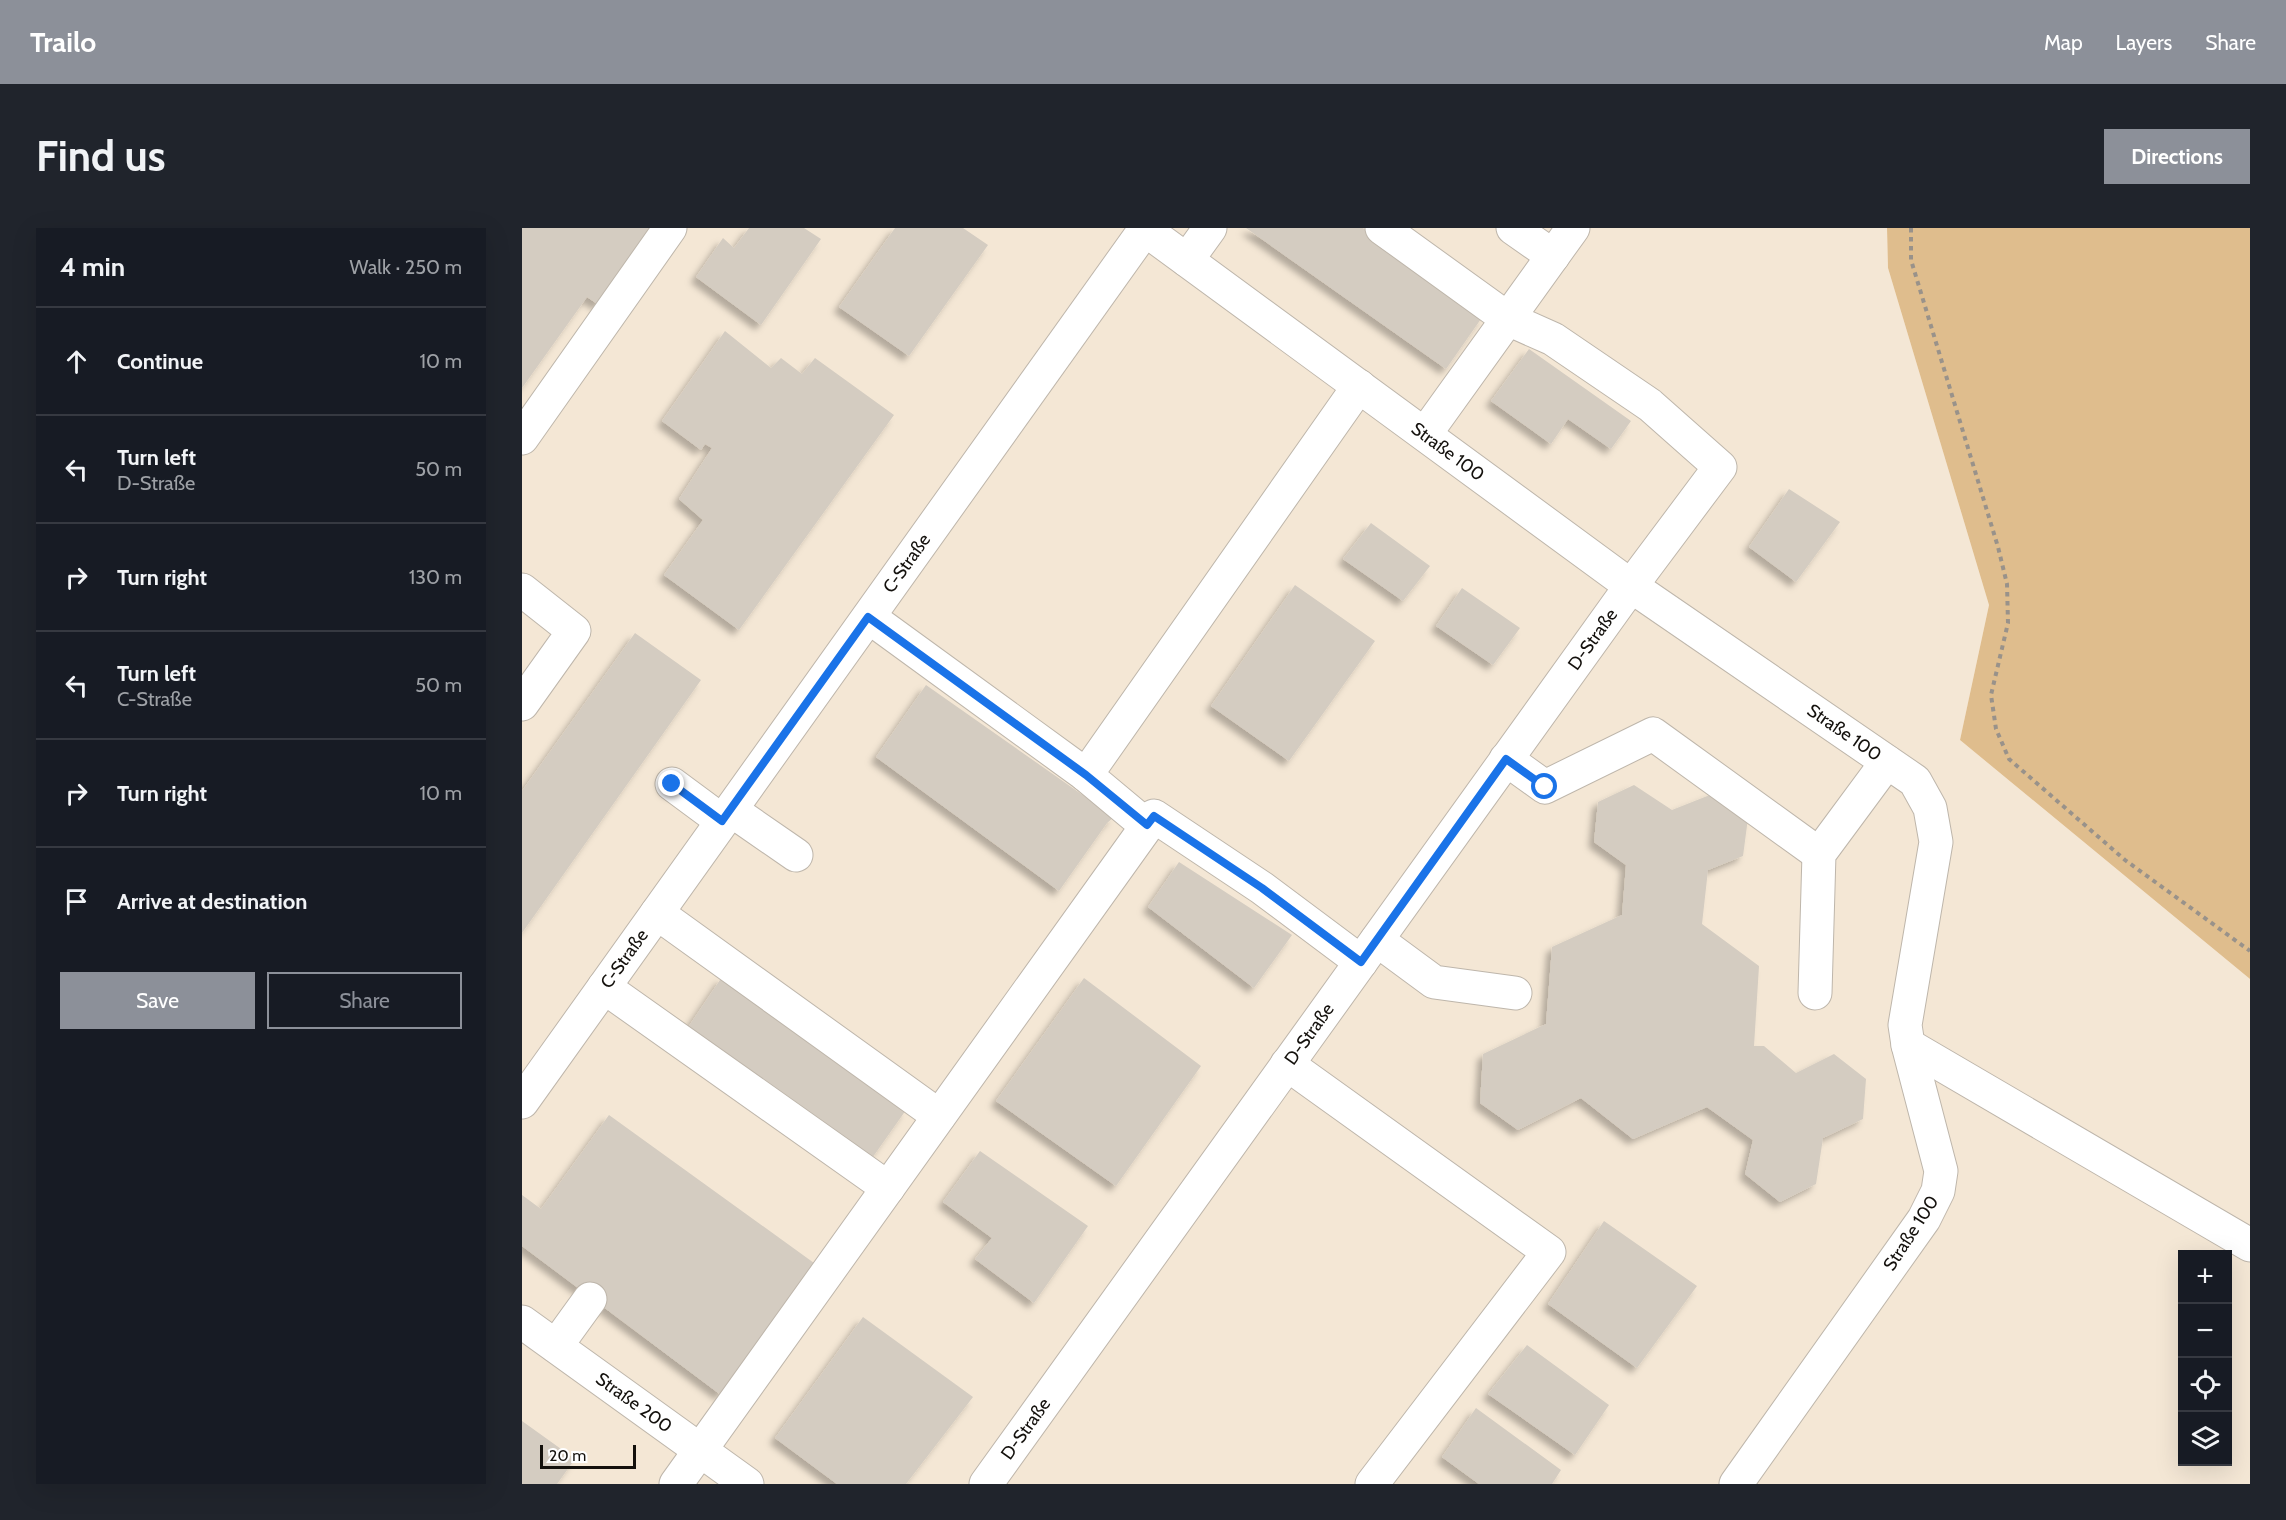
<!DOCTYPE html>
<meta charset="utf-8">
<style>
:root{--surface:#171b24;--page:#20242c;--text:#f1f3f6;--muted:#9ea1a6;--line:#363941;--accent:#8c9099}
body{margin:0;font-family:Cabin,sans-serif;background:var(--page);color:var(--text)}
.controls{position:absolute;right:18px;bottom:18px;display:grid;overflow:hidden;border-radius:0px;box-shadow:0 6px 24px #0002}
.controls button{width:54px;height:54px;display:grid;place-items:center;padding:0;border:0;border-bottom:2px solid var(--line);background:var(--surface);color:var(--text);font:30px sans-serif}
.scale{position:absolute;left:18px;bottom:15px;width:96px;box-sizing:border-box;padding-left:6px;border:3px solid #14110d;border-top:0;font-size:16px;line-height:21px;white-space:nowrap;color:#14110d;-webkit-text-stroke:4px #fff;paint-order:stroke}
.stop{position:absolute;width:18px;height:18px;margin:-14px;border:4px solid #1a73e8;border-radius:50%;background:#fff}
.stop.end{background:#1a73e8;border-color:#fff;box-shadow:0 2px 6px #0008}
.list{margin:0;padding:0;list-style:none}
h2{display:flex;justify-content:space-between;align-items:center;height:78px;margin:0;padding:0 24px;font-size:26px}
h2 small{font-size:20px;font-weight:400;color:var(--muted)}
.list li{display:grid;grid-template-columns:39px 1fr auto;gap:18px;align-items:center;box-sizing:border-box;height:108px;padding:0 24px;border-top:2px solid var(--line)}
.list b{display:block;font-size:22px;white-space:nowrap}
.list p{margin:0;font-size:20px;white-space:nowrap;color:var(--muted)}
.list em{font-size:20px;font-style:normal;color:var(--muted)}
.actions{display:flex;gap:12px;padding:18px 24px}
.actions a{flex:1;padding:14px 0;border:2px solid var(--accent);border-radius:0px;text-align:center;font-size:21px;color:var(--accent)}
.actions .main{background:var(--accent);color:#fff}
.icon{flex:none;width:33px;height:33px;fill:none;stroke:currentColor;stroke-width:2;stroke-linecap:round;stroke-linejoin:round}
.map{position:relative;flex:none;width:1728px;height:1256px;overflow:hidden;border-radius:0px}
header{display:flex;align-items:center;gap:36px;box-sizing:border-box;height:84px;padding:0 30px;background:var(--accent);color:#fff}
header strong{font-size:28px}
nav{display:flex;gap:33px;margin-inline-start:auto;font-size:21px}
.intro{display:flex;align-items:center;justify-content:space-between;box-sizing:border-box;height:144px;padding:0 36px}
h1{margin:0;font-size:42px}
.button{padding:15px 27px;border-radius:0px;background:var(--accent);color:#fff;font-size:21px;font-weight:700}
main{display:flex;gap:36px;padding:0 36px}
aside{flex:1;background:var(--surface);border-radius:0px;box-shadow:0 6px 24px #0002}
.map>svg:first-child{display:block}
.built{fill:#f4e7d5;fill-rule:evenodd}
.green{fill:#dfbd8d}
.building{fill:#d4ccc1;filter:url(#shadow)}
.lines{fill:none;stroke-linecap:round;stroke-linejoin:round}
.minor-casing{stroke:#beb6ab;stroke-width:35}
.path{stroke:#99928a;stroke-width:4;stroke-dasharray:4.5 4.5;stroke-linecap:butt}
.minor{stroke:#fff;stroke-width:33}
.route{stroke:#1a73e8;stroke-width:8}
.labels{text-anchor:middle;dominant-baseline:central;stroke-width:4.5;stroke-linejoin:round;paint-order:stroke}
.street-label{font-size:18px;fill:#14110d;stroke:#fff}
</style>
<header>
<strong>Trailo</strong>
<nav><a>Map</a><a>Layers</a><a>Share</a></nav>
</header>
<div class="intro"><h1>Find us</h1><a class="button">Directions</a></div>
<main>
<aside>
<h2>4 min<small>Walk · 250 m</small></h2>
<ul class="list">
<li><svg class="icon" aria-label="ahead" viewBox="0 0 24 24"><path d="M12 20V5M6 11l6-6 6 6"/></svg><div><b>Continue</b></div><em>10 m</em></li>
<li><svg class="icon" aria-label="left" viewBox="0 0 24 24"><path d="M17 20v-9H6M10 6l-5 5 5 5"/></svg><div><b>Turn left</b><p>D-Straße</p></div><em>50 m</em></li>
<li><svg class="icon" aria-label="right" viewBox="0 0 24 24"><path d="M7 20v-9h11M14 6l5 5-5 5"/></svg><div><b>Turn right</b></div><em>130 m</em></li>
<li><svg class="icon" aria-label="left" viewBox="0 0 24 24"><path d="M17 20v-9H6M10 6l-5 5 5 5"/></svg><div><b>Turn left</b><p>C-Straße</p></div><em>50 m</em></li>
<li><svg class="icon" aria-label="right" viewBox="0 0 24 24"><path d="M7 20v-9h11M14 6l5 5-5 5"/></svg><div><b>Turn right</b></div><em>10 m</em></li>
<li><svg class="icon" aria-label="arrive" viewBox="0 0 24 24"><path d="M6 21V4h12l-3 4 3 4H6"/></svg><div><b>Arrive at destination</b></div></li>
</ul>
<div class="actions"><a class="main">Save</a><a>Share</a></div>
</aside>
<div class="map">
<svg width="1728" height="1256" viewBox="0 0 1728 1256">
<defs>
<filter id="shadow"><feDropShadow dx="-5.5" dy="5.5" stdDeviation="3" flood-color="#0004"/></filter>
</defs>
<rect width="100%" height="100%" fill="#fcf3e8"/>
<!-- built -->
<path class="built" d="M0,0H1365L1366,40L1467,377L1438,512L1728,751V1256H0ZM1660,1026H1706V1234H1660Z"/>
<!-- green -->
<path class="green" d="M1365,0H1728V751L1438,512L1467,377L1366,40Z"/>
<!-- building -->
<path class="building" d="M0,0H132L77,77L65,69L0,160Z
M227,0H282L299,11L239,97L174,49L201,10L212,20Z
M373,0H441L466,17L387,128L317,79Z
M724,0H841L961,88L924,141Z
M203,103L249,140L259,130L280,146L293,130L372,187L217,402L142,347L181,292L157,271L190,220L183,216L179,222L140,193Z
M1007,121L1109,193L1089,221L1046,191L1029,216L969,173Z
M1267,261L1318,294L1274,354L1227,319Z
M849,295L908,338L881,373L821,331Z
M773,357L853,413L767,533L689,478Z
M940,360L998,400L971,437L914,398Z
M113,405L179,452L0,705V563Z
M404,457L592,589L585,595L537,663L354,529Z
M1112,557L1150,582L1193,565L1226,590L1221,628L1186,642L1180,696L1237,738L1232,818H1242L1274,845L1312,826L1344,851L1341,891L1301,910L1294,956L1258,974L1223,946L1231,912L1185,879L1111,911L1059,870L996,902L958,875L961,826L1024,796L1030,719L1100,687L1104,637L1072,614L1076,574Z
M657,634L770,707L732,760L626,679Z
M200,749L384,882L348,933L165,801Z
M562,750L679,838L594,958L474,873Z
M87,887L292,1035L199,1167L0,1018V967L19,981Z
M458,923L566,998L512,1075L453,1031L470,1010L421,974Z
M1082,993L1175,1058L1115,1140L1026,1076Z
M341,1089L451,1169L384,1256H315L253,1210Z
M1005,1117L1087,1177L1053,1227L966,1166Z
M954,1180L1039,1242L1030,1256H957L920,1229Z
M0,1193L53,1231L35,1256H0Z"/>
<g class="lines">
<!-- minor casing -->
<g class="minor-casing">
<g id="minor">
<path id="s1" d="M621,0L1109,358L1393,553L1408,580L1414,614L1383,797L1386,817L1419,943L1416,963L1402,991L1214,1256"/>
<path d="M991,0L1031,28"/>
<path d="M665,32L688,0"/>
<path d="M903,206L1051,0"/>
<path d="M0,210L148,0"/>
<path d="M0,362L52,403L0,476"/>
<path d="M347,389L564,547"/>
<path d="M984,531L1023,559L1131,506L1297,626"/>
<path d="M150,556L200,593"/>
<path d="M209,582L274,627"/>
<path d="M625,598L632,588L740,660L839,734"/>
<path d="M135,685L417,888"/>
<path d="M855,712L912,754L993,765"/>
<path d="M82,759L366,960"/>
<path d="M1293,765L1297,626L1365,534"/>
<path d="M1386,817L1728,1017"/>
<path d="M765,836L1027,1024L850,1256"/>
<path id="s2" d="M0,874L624,0"/>
<path id="s3" d="M0,1094L225,1256"/>
<path d="M34,1118L68,1071"/>
<path d="M154,1256L625,598L564,547L837,158"/>
<path id="s4" d="M464,1256L1109,358L1198,239L1128,177L1031,111L986,91L860,0"/>
</g>
</g>
<!-- path -->
<path class="path" d="M1389,0V32L1476,319L1485,356L1486,395L1469,467L1474,501L1487,531L1603,632L1728,723"/>
<!-- minor -->
<use href="#minor" class="minor"/>
</g>
<g class="lines">
<!-- route -->
<path class="route" d="M150,556L200,593L346,389L564,547L625,597L632,588L740,660L839,734L984,531L1023,559"/>
</g>
<g class="labels">
<!-- street labels -->
<g class="street-label">
<text stroke="none"><textPath href="#s1" startOffset="378">Straße 100</textPath></text>
<text stroke="none"><textPath href="#s2" startOffset="662">C-Straße</textPath></text>
<text stroke="none"><textPath href="#s4" startOffset="1040">D-Straße</textPath></text>
<text stroke="none"><textPath href="#s1" startOffset="864">Straße 100</textPath></text>
<text stroke="none"><textPath href="#s2" startOffset="176">C-Straße</textPath></text>
<text stroke="none"><textPath href="#s4" startOffset="554">D-Straße</textPath></text>
<text transform="translate(1389 1005) rotate(-57)">Straße 100</text>
<text stroke="none"><textPath href="#s3" startOffset="138">Straße 200</textPath></text>
<text stroke="none"><textPath href="#s4" startOffset="68">D-Straße</textPath></text>
</g>
</g>
</svg>
<div class="controls">
<button>+</button>
<button>−</button>
<button><svg class="icon" aria-label="locate" viewBox="0 0 24 24"><circle cx="12" cy="12" r="6"/><path d="M12 2v4M12 18v4M2 12h4M18 12h4"/></svg></button>
<button><svg class="icon" aria-label="layers" viewBox="0 0 24 24"><path d="M12 4l9 5-9 5-9-5zM3 14l9 5 9-5"/></svg></button>
</div>
<div class="scale">20 m</div>
<div class="stop" style="left:1023px;top:559px"></div>
<div class="stop end" style="left:150px;top:556px"></div>
</div>
</main>
